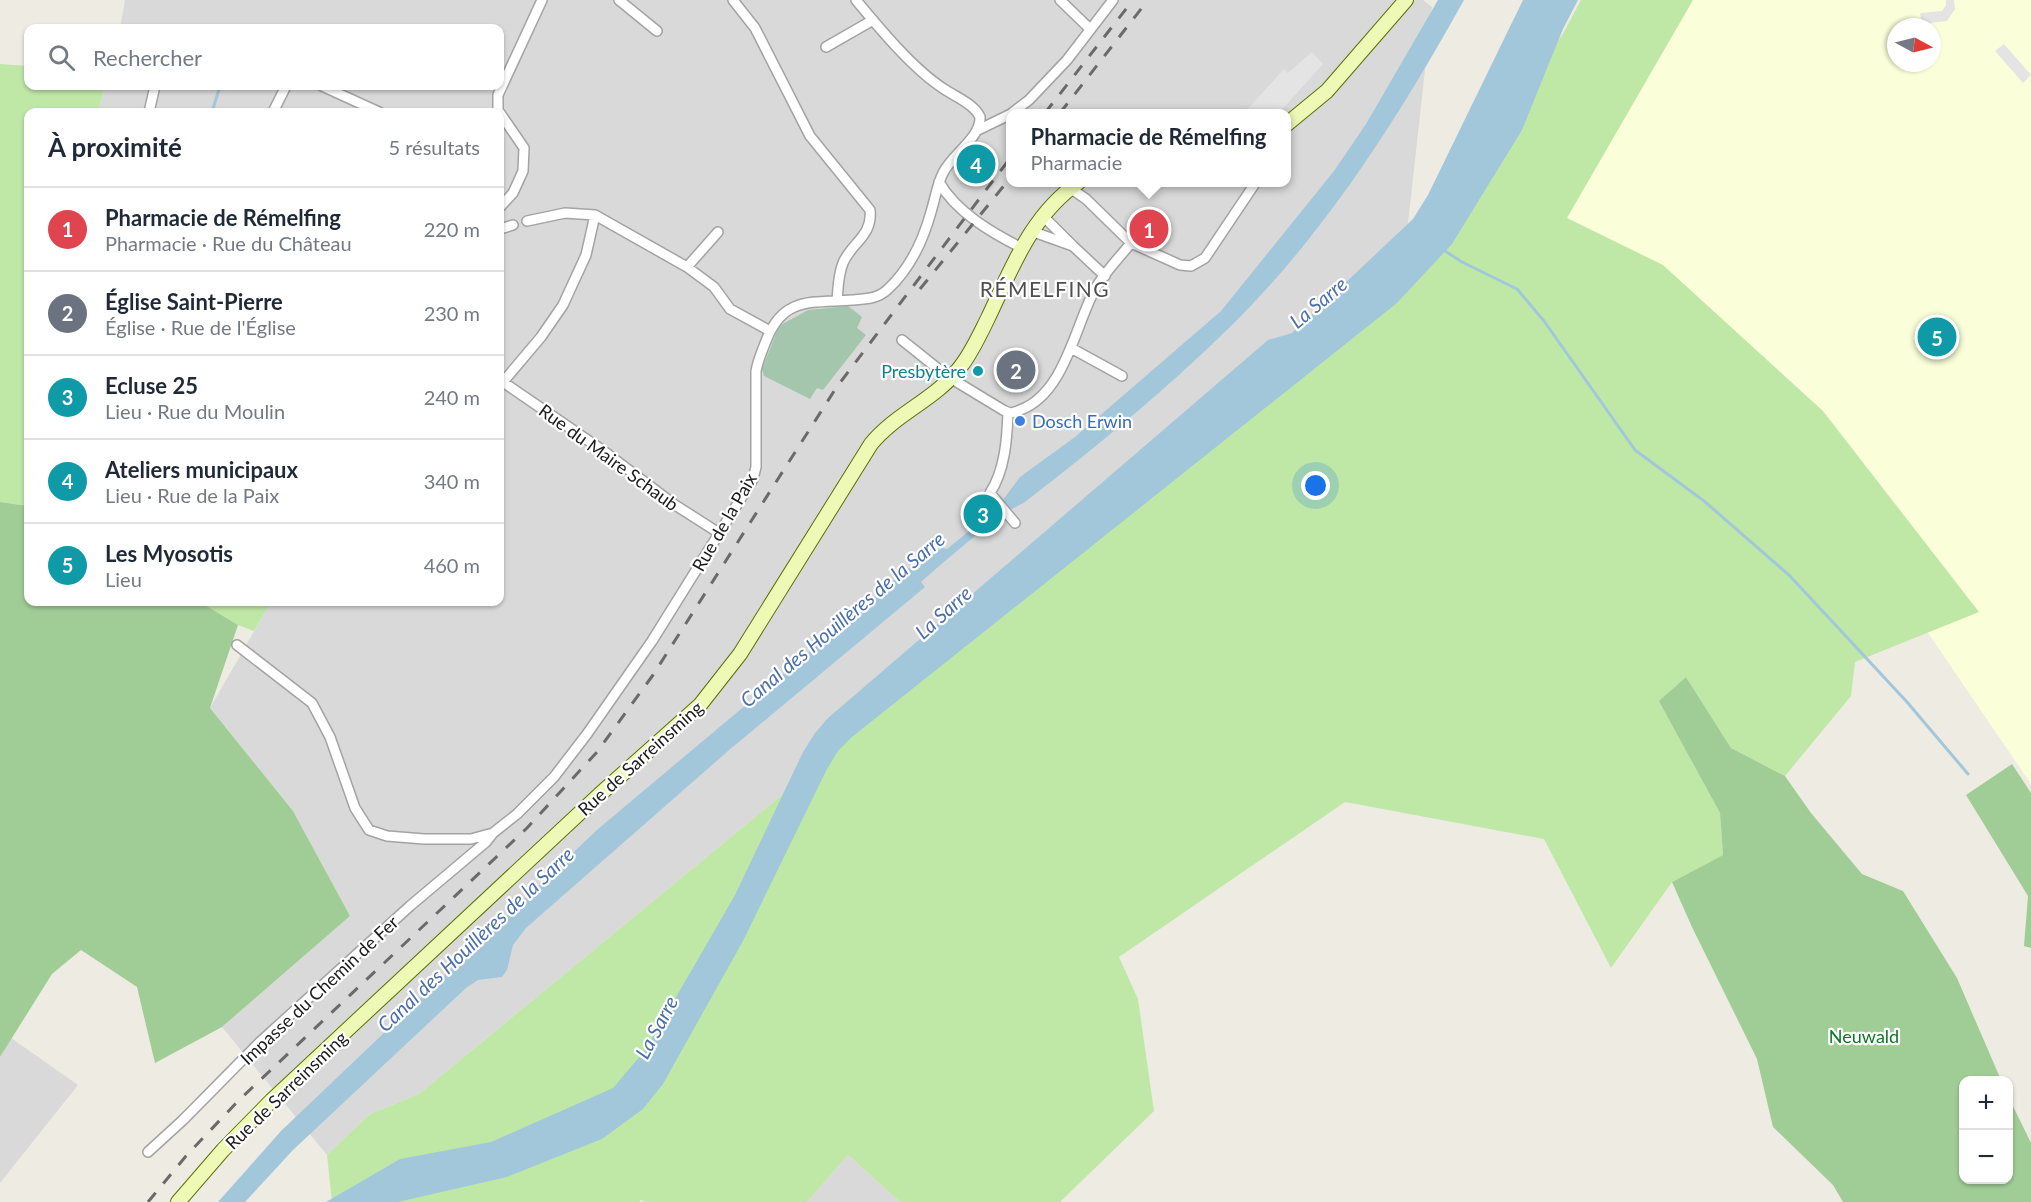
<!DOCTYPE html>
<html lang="fr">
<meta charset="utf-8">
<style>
:root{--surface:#fff;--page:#f6f6f7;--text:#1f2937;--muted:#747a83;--line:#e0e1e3;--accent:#2563eb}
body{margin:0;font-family:Lato,sans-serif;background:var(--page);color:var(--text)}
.controls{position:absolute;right:18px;bottom:18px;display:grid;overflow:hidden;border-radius:12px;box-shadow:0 2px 4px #0004}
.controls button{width:54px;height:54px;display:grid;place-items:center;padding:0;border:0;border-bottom:2px solid var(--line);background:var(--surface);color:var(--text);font:30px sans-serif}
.compass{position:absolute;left:1887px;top:18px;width:54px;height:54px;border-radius:50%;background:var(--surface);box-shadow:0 2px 4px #0004;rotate:97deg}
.you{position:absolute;left:1316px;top:486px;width:21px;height:21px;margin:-15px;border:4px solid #fff;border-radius:50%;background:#1a73e8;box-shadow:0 0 0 9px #1a73e833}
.badge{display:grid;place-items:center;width:39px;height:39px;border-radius:50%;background:var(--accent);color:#fff;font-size:20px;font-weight:700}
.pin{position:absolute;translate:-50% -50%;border:3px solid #fff;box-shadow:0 2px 6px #0006}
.popup{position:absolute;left:1006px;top:109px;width:285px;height:78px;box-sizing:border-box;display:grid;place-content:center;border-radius:12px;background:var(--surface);filter:drop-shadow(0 2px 4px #0005);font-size:20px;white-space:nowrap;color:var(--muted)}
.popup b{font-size:22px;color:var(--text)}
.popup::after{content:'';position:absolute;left:50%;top:100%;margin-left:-12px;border:12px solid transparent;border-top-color:var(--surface)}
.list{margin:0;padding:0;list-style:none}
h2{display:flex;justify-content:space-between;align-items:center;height:78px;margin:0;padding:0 24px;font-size:26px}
h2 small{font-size:20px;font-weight:400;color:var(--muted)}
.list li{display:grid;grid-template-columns:39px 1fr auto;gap:18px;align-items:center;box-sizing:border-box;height:84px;padding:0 24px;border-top:2px solid var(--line)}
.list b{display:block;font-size:22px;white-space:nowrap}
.list p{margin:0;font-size:20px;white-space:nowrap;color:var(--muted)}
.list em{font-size:20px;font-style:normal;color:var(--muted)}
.icon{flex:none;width:33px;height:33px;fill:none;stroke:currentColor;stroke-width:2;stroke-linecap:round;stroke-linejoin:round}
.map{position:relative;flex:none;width:2031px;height:1202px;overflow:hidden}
.search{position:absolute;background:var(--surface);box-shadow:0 2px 4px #0004;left:24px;top:24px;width:480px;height:66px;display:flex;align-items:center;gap:15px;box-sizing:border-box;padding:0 21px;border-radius:12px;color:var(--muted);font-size:22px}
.panel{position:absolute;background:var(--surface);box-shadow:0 2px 4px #0004;left:24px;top:108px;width:480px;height:498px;border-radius:12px}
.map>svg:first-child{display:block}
.residential{fill:#dad9d9;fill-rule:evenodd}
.education{fill:#faffd9;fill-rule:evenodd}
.grass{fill:#bfe8a7}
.forest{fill:#a0cd96}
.cemetery{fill:#a3c6ac}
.parking{fill:#e4e4e4}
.water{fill:#a2c7db}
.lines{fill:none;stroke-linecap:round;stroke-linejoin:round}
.stream{stroke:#a2c7db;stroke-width:3}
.street-casing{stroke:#a3a3a3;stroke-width:12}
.secondary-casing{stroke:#587105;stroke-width:16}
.street{stroke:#fff;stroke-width:9}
.secondary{stroke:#edf9b5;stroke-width:14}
.rail{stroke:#6a6a6a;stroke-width:3;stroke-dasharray:12 12;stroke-linecap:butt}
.culture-dot{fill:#0f9aa8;stroke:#fff;stroke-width:2}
.shop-dot{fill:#3f7fe0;stroke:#fff;stroke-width:2}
.labels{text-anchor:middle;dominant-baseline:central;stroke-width:4.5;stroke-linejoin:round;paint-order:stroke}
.culture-label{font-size:18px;fill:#0d838f;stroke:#fff;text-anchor:end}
.shop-label{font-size:18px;fill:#366cbe;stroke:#fff;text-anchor:start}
.street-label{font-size:18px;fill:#1c1c1c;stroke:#fff}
.park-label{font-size:18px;fill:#0c7822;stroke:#fff}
.water-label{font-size:20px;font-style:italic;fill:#4a6faa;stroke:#fff}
.quarter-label{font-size:21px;letter-spacing:1.5px;fill:#4f4f4f;stroke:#fff}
</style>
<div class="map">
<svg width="2031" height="1202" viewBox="0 0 2031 1202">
<rect width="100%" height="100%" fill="#eeebe2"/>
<!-- residential -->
<path class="residential" d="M0,0H1423L1432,7L1400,295L925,677L419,1094L370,1114L327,1155L222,1027L350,916L293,811L210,708L271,602H500V112H98L105,86H500V28H120L125,0ZM1011,113H1287V182H1011Z
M11,1038L78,1085L0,1183V1057Z
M848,1155L900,1202H807Z"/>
<!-- education -->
<path class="education" d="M1693,0H2031V784L1922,624L1566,218ZM1896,27H1932V63H1896Z"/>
<!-- grass -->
<path class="grass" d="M1581,0H1693L1567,218L1663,265L1823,411L1979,612L1855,662L1851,696L1785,776L1731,748L1686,677L1660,701L1720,813L1723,855L1672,882L1611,968L1544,839L1345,802L1119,957L1138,999L1154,1111L1060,1202H900L848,1155L807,1202H645L641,1200L639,1202H332L327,1155L370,1114L419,1094L925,677L1400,295L1565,30Z
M0,64L28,66V86H105L98,112H28V506L0,502Z
M200,602H271L254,631L238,625Z"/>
<!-- forest -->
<path class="forest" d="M0,502L28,506V602H200L238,625L210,708L293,811L350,916L222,1027L155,1063L137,987L81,950L52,974L0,1057Z
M1686,677L1731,748L1785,776L1811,813L1862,874L1903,891L1957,978L2001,1080H1964V1180H2008L2009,1098L2031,1143V1202H1843L1833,1185L1773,1127L1757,1059L1692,927L1672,882L1723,855L1720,813L1659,701Z
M2012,764L2031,793V948L2024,946L2028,896L1966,795Z"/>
<!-- cemetery -->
<path class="cemetery" d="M848,306L862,317L857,328L866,335L823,390L817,388L810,399L764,376L762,369L779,326L808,310Z"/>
<!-- parking -->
<path class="parking" d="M1946,0H1954L1955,9L1947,21L1922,24L1920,13L1942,11L1946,5Z
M2004,44L2031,75L2023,83L1995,51Z
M1312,52L1323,64L1279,113H1244L1284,69L1288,73Z"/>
<!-- water -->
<path class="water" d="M1438,0H1464C1399,117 1325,234 1229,328C1166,390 1095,448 1025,502C1017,507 1009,510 1001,514C993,519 986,526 980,532C960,548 940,565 921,582L925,587L728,751L526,928L513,945L507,970L502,977L478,980L466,988L293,1150L245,1202H218L281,1131L598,829L915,563L924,561L942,548L947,549L996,509L1020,477L1075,437L1221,311L1334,171L1366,124Z
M1523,0H1578L1563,29L1522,130L1452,244L1397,303L852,737L838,751L827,769L743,941L663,1084L643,1109L602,1139L507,1177L398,1202H326L400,1159L491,1142L613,1088L646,1049L735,895L803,752L815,733L828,718L1268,340L1292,333L1413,219L1428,195Z"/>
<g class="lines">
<!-- stream -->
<path class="stream" d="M212,112L220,86
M343,112L344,111
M1442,249L1462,262L1517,289L1544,321L1635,450L1704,501L1789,575L1907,702L1968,774"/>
<!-- street casing -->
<g class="street-casing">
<path id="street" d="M619,0L657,31
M733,0L755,28L810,136L870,210C873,236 851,243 843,263C838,275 838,289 837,301
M856,0C880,29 913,69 944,89C956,97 974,104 980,117
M1060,0L1090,29
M826,47L873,20
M322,86L379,112
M498,111V95L542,0
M149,112L155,86
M273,112L286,86
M500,113L524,148L523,171L513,193L500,207
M1012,113L1029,100L1067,60L1113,0
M978,130L1011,114
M939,182C956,212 992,233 1022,248
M1070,188L1086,199L1131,243L1180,265L1191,266L1205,258L1256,182
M527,221L565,213L595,215L687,267L714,287L730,309L770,331
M500,229L513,225
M1031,231L1073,246L1042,215
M1073,246L1105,276
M687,267L718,232
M902,340L947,376L1003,410C1010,414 1013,413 1020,410C1064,394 1075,327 1094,291C1103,274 1119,258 1131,243
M1071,348L1122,376
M500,380L605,452L675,505L719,533
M503,382L541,337L563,305L586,255L595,215
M1008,413C1007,439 1005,470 990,493L1015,523
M237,645L312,703L330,737L355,808L369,830L387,836L424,839H471L493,833
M148,1152L183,1120L260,1042L410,906L486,842L493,833L517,814L554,777L587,734L652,641L753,479L756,467V371C758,360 762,351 766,341C783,296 812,303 852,300C865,299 877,299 887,290C910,269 923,241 931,212C935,199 937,185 943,173C952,154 981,138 980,117"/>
</g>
<!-- secondary casing -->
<g class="secondary-casing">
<path id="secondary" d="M1287,124L1327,91L1406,0
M178,1202L223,1150L272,1100L599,795L700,705L740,654L871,444C896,413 937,399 961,366C972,352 980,334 988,318C1012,268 1031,215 1079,182"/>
</g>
<!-- street -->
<use href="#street" class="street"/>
<!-- secondary -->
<use href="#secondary" class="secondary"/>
<!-- rail -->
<path class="rail" d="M1045,113L1133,0
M1060,113L1148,0
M920,289L1011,177
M148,1202L186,1156L238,1101L527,828L597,752L653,675L836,388L1011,157"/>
</g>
<!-- markers -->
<circle class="culture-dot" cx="978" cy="371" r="6"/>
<circle class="shop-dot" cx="1020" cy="421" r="6"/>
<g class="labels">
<!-- culture labels -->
<g class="culture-label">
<text x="966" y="371">Presbytère</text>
</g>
<!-- shop labels -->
<g class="shop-label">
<text x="1032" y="421">Dosch Erwin</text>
</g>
<!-- street labels -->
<g class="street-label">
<text transform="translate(609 457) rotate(36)">Rue du Maire Schaub</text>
<text transform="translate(724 522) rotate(-60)">Rue de la Paix</text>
<text transform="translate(640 758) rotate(-42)">Rue de Sarreinsming</text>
<text transform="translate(319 990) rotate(-43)">Impasse du Chemin de Fer</text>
<text transform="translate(286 1090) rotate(-44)">Rue de Sarreinsming</text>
</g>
<!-- park labels -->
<g class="park-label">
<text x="1864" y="1036">Neuwald</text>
</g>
<!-- water labels -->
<g class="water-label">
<text transform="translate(1318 302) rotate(-40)">La Sarre</text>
<text transform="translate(943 612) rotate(-42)">La Sarre</text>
<text transform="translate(842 619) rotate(-40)">Canal des Houillères de la Sarre</text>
<text transform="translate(475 939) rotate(-43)">Canal des Houillères de la Sarre</text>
<text transform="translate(656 1027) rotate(-62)">La Sarre</text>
</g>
<!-- quarter labels -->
<g class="quarter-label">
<text x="1045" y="288">RÉMELFING</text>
</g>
</g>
</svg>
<div class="controls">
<button>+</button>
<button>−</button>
</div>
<svg class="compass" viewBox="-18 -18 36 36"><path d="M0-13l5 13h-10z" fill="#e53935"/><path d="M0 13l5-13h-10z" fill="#747a83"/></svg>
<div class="you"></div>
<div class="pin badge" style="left:1149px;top:229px;background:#e0444e">1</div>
<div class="popup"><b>Pharmacie de Rémelfing</b>Pharmacie</div>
<div class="pin badge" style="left:1016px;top:370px;background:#6b7280">2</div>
<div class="pin badge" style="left:983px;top:514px;background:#0f9aa8">3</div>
<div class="pin badge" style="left:976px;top:164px;background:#0f9aa8">4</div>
<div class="pin badge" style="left:1937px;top:337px;background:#0f9aa8">5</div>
<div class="search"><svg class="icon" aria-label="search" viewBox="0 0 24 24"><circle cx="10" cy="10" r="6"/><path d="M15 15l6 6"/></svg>Rechercher</div>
<section class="panel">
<h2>À proximité<small>5 résultats</small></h2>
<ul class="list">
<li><span class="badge" style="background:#e0444e">1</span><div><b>Pharmacie de Rémelfing</b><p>Pharmacie · Rue du Château</p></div><em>220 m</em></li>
<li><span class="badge" style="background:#6b7280">2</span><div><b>Église Saint-Pierre</b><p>Église · Rue de l'Église</p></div><em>230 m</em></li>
<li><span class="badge" style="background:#0f9aa8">3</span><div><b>Ecluse 25</b><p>Lieu · Rue du Moulin</p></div><em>240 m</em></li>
<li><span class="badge" style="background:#0f9aa8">4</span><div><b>Ateliers municipaux</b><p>Lieu · Rue de la Paix</p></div><em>340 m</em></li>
<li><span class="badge" style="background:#0f9aa8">5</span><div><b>Les Myosotis</b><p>Lieu</p></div><em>460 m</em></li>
</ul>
</section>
</div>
